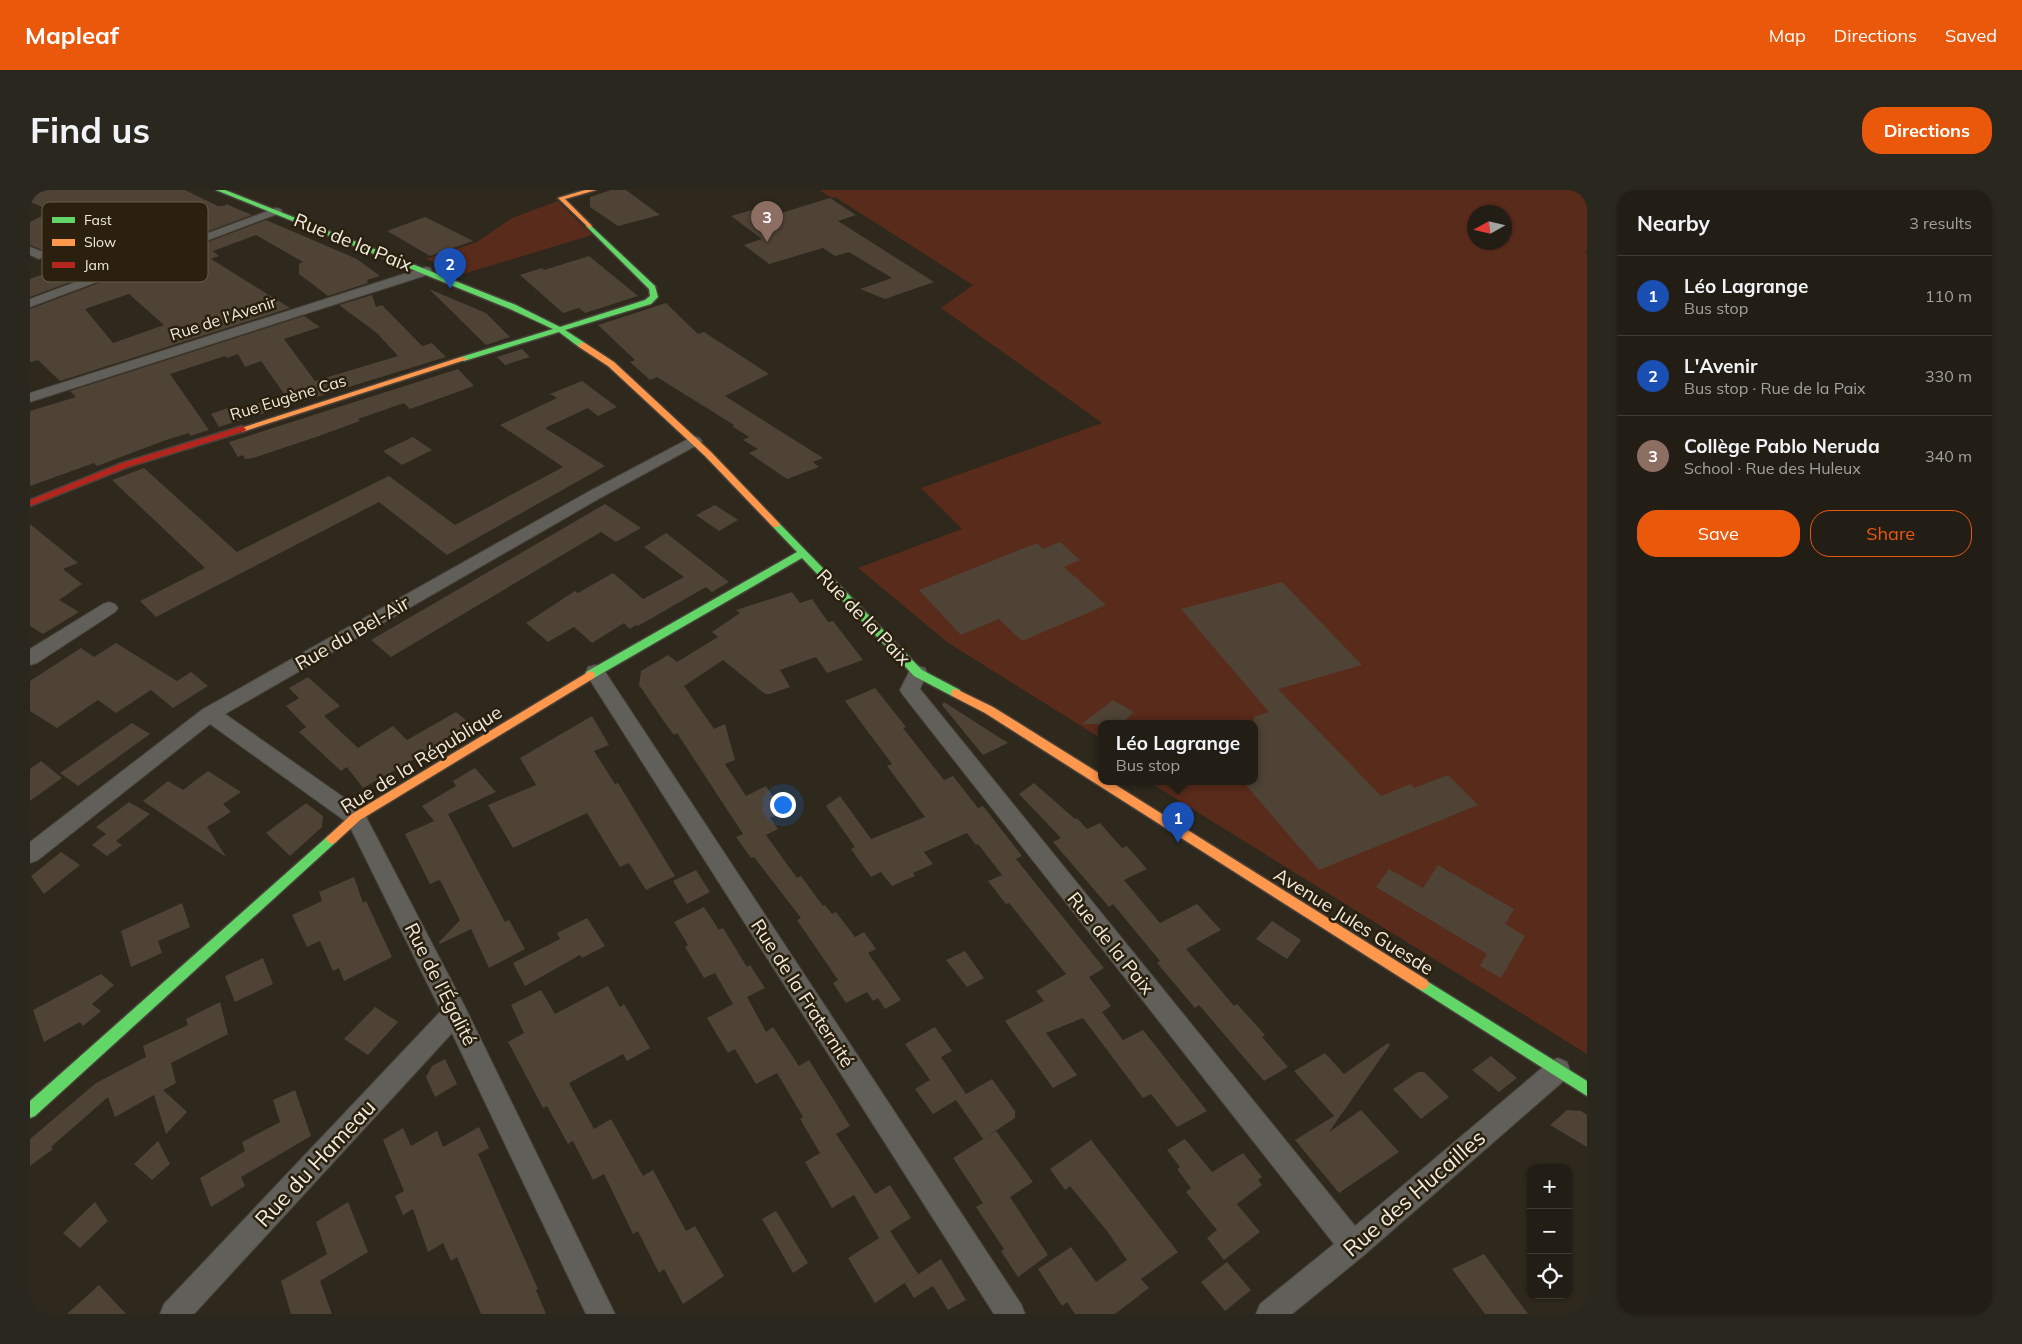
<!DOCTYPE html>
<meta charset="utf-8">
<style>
:root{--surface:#221e16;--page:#2a271f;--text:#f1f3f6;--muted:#a2a2a1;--line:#3f3c35;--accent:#ea580c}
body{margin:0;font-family:Mulish,sans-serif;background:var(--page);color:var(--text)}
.controls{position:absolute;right:15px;bottom:15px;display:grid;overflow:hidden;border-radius:10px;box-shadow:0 1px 4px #0004}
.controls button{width:45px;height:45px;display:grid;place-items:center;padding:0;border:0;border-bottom:1px solid var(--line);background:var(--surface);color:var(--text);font:25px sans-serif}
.compass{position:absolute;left:1437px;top:15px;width:45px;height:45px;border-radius:50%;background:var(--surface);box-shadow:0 1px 4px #0004;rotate:262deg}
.you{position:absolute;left:752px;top:614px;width:18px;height:18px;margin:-12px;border:4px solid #fff;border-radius:50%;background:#1a73e8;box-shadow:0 0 0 8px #1a73e833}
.badge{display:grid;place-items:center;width:32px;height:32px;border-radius:50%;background:var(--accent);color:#fff;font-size:16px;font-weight:700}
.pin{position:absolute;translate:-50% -41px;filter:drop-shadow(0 1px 2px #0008)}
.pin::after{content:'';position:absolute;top:26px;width:18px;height:15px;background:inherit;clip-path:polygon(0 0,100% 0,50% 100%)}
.popup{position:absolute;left:1068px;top:530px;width:160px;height:65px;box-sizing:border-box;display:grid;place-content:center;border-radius:10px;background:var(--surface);filter:drop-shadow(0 1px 4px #0005);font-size:16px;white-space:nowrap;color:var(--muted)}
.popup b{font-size:19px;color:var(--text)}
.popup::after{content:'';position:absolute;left:50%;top:100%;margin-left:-10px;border:10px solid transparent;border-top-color:var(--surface)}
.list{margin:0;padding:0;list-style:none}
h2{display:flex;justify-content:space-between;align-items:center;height:65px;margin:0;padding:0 20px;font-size:21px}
h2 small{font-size:16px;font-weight:400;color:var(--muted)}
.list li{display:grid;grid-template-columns:32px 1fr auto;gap:15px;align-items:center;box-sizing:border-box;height:80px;padding:0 20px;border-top:1px solid var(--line)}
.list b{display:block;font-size:19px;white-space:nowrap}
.list p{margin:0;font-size:16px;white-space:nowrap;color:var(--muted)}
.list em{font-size:16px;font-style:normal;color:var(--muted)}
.actions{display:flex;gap:10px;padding:15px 20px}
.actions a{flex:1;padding:11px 0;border:1px solid var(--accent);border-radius:20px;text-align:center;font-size:18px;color:var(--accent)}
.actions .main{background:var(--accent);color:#fff}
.icon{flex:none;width:28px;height:28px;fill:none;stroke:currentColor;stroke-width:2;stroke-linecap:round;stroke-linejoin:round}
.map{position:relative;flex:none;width:1557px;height:1124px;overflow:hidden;border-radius:20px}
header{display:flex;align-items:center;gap:30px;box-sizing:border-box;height:70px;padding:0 25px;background:var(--accent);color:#fff}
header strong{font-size:24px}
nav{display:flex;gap:28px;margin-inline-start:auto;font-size:18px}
.intro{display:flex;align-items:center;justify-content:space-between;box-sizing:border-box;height:120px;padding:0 30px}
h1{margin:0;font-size:35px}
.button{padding:12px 22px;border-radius:20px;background:var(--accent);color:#fff;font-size:18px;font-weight:700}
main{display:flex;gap:30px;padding:0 30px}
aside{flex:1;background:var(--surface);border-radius:20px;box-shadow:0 1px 4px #0004}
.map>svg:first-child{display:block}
.green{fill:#592b1b;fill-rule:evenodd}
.building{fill:#4f4336;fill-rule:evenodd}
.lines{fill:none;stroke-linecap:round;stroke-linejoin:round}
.street-casing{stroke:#48423a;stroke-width:2}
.fast-casing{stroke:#48423a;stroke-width:3}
.slow-casing{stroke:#48423a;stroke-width:3}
.jam-casing{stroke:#48423a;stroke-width:3}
.street{fill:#615f59;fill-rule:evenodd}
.fast{fill:#63d668;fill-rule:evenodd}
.slow{fill:#ff974d;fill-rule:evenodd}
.jam{fill:#b3261e;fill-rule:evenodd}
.labels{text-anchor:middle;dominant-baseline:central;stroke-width:5;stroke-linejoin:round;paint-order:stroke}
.far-street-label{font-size:16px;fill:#f2ebe0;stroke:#2a200d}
.street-label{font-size:19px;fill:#f2ebe0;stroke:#2a200d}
.near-street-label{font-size:22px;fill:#f2ebe0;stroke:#2a200d}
.key{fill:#2a200d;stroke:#665d4c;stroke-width:1}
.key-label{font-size:14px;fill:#f2ebe0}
</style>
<header>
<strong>Mapleaf</strong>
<nav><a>Map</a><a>Directions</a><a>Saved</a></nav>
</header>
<div class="intro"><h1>Find us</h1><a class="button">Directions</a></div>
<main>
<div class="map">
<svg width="1557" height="1124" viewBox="0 0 1557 1124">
<rect width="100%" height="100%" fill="#2e281d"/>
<!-- green -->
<path class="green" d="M789,0H1557V60L1555,62L1557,63V864L1119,592H1224V534H1072V549L917,452L828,378L932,339L891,298L1072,233L911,118L943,95L805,7L802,8ZM1444,22H1474V52H1444Z
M528,11L562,45L433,84L396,69L447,52L482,28Z"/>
<!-- building -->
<path class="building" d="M0,0H155L188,16H195L196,14L222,25L0,107V89L27,79L12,69L17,65L15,61L0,55V32L22,21L0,12Z
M581,0H596L630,25L588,36L560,17V7Z
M800,8L826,25L808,31L904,92L855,109L830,99L862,88L819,62L805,66L793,58L739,74L714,55L732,49L701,26L739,15L751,23Z
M395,27L443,51L400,66L357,41Z
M236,30L327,69L350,86L337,90L338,93L298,106L269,84V74L273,72L226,45L183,61L189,66L181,69L260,118L30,191L8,170L0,172V119ZM99,104L134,135L83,153L55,119Z
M559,66L608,106L555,123L549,118L533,123L490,85L512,78L514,80Z
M399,99L456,123L480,147L456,155Z
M342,105L346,117L352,115L392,156L402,153L416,167L189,237L181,224L206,215L209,219L255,205L231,171L215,177L208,164L197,168L195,166L140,184L179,240L160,246L159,243L136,250L67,276L64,273L0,296V221L46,207L40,201L274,126L290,137L254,149L285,191L368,166L347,143L309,115Z
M636,113L668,144L674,142L739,184L695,206L793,268L783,272L789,277L757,289L719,263L728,259L713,250L719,247L702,236L704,235L627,187L620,190L600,172L605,170L568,135Z
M492,159L500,167L475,175L467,167Z
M428,179L444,196L380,219L374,213L328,229L330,231L286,247L223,268L215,269L213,265L208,267L199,252Z
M552,191L587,217L568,226L558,218L515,238L575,276L417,365L349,312L126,427L110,411L175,378L82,290L114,278L207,362L359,286L425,335L533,277L470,235L527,208L520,204Z
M383,247L402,260L372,275L353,261Z
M575,314L611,338L586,352L571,342L361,467L341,450Z
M685,315L708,330L689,341L666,325Z
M0,334L48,373L33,379L52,394L29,410L49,422L13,444L0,436Z
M636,343L699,392L682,402L676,397L608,436L606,435L600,439L594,433L562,453L544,437L518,452L496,433L545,401L548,403L583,383L613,409L654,387L614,357Z
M1030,352L1050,370L1034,377L1076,415L992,451L969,429L931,445L889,400L1007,353L1013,359Z
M1252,392L1332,475L1248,499L1351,606L1381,594L1384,598L1418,585L1448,615L1289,680L1213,592H1224V527L1239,522L1151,419Z
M762,402L770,413L782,409L798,432L803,431L833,470L797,483L786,467L750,480L760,497L740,504H735L693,470L654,496L684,539L695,534L705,570L695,574L716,606L736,596L753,622L740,628L748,639L736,645L767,688L771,686L793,716L795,715L802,724L806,722L825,747L834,742L846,759L838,763L871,810L855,819L848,808L843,811L837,802L816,813L803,793L808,790L767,730L771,728L724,667L721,668L706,647L713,644L647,543L644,545L635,533L609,495L611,481L638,465L647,472L688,447L682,442L710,423L706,420Z
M86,453L147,491L161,482L178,496L143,518L121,500L86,523L68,510L27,538L0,521V491L51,458L64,467Z
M278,487L310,516L294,526L328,558L363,536L377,550L426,522L443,536L333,598L317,577L311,581L269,542L276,537L256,516L269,508L259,498Z
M845,498L876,537L873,538L914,590L923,586L948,618L953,616L992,666L986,669L1074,778L1059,787L1081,816L1072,822L1093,850L1113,840L1177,921L1147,937L1121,904L1113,908L1053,828L1016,843L1047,885L1023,898L975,831L1014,811L1006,801L1036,784L979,713L976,714L958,691L972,685L948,654L946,655L937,643L894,662L903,674L883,683L885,686L862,696L851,682L841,687L821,659L825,657L796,616L810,606L841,649L895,627L857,576L862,574L815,511Z
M1083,510L1104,522L1091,534H1052Z
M914,512L978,553L953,565L912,515Z
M562,526L579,555L564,561L585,594L588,593L645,686L616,700L599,673L590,677L557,623L483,658L458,615L506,595L490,568Z
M102,533L120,544L48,596L30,583Z
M11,571L32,588L0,611V579Z
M445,578L466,602L418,624L475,732L479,730L495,759L459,778L441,739L410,754L409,752L430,730L411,692L409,690L400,694L375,644L404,631L392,616L426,596L423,591Z
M178,581L211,602L193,614L201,622L177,637L196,667L113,611L138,591L153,600Z
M1004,593L1045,629L1047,628L1057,639L1070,633L1092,658L1097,656L1117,679L1094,690L1130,733L1167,714L1191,740L1156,759L1204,816L1207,814L1235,845L1232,847L1258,877L1234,891L1169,815L1165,818L1127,773L1130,771L1083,714L1079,717L1023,652L1031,648L989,604Z
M99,612L120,624L86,651L92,655L77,666L62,655L76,644L66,637Z
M276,613L293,626L292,637L260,666L236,643Z
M31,662L50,675L14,704L1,686Z
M1408,675L1484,719L1475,734L1495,746L1471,788L1450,776L1457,764L1346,697L1359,679L1393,698Z
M666,680L680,702L657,714L643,691Z
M324,687L333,713L336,711L362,767L314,791L309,778L303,781L290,751L277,757L262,725L292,711L289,702Z
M152,713L160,737L128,751L132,763L101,777L91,741Z
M674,717L689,740L693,738L717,777L720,775L735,798L717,807L736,842L743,837L769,876L779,870L820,936L806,944L829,979L845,1004L860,995L881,1028L849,1048L824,1005L802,1018L775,972L790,963L770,929L773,927L747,883L726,894L705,859L698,863L677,828L703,814L685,783L674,788L655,757L658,755L644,732Z
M557,728L575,756L552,768L550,765L495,796L483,773L530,749L527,743Z
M1242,731L1271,750L1257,769L1226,749Z
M935,761L954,788L937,797L916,770Z
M233,768L243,794L205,812L195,786Z
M71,784L84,795L62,814L71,821L53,836L50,832L14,852L3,820Z
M578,796L590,817L594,814L620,858L597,871L593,864L539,893L564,939L581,929L613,986L623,980L656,1041L665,1036L694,1086L653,1114L634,1079L629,1083L608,1041L603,1044L574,984L563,990L543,951L538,954L517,916L513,918L478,852L494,843L481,815L511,800L525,824Z
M190,812L198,844L141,873L146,893L133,900L157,922L136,944L124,905L85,927L78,907L21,957L23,959L0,976V949L66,893L116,867L113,856L158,835L156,829Z
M345,817L368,832L338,865L314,849Z
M905,837L922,861L911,867L936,904L903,924L885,899L900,890L875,854Z
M1358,853L1360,855L1299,942L1331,920L1369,962L1309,1003L1265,950L1304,926L1264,881L1295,863L1314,884Z
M1461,866L1487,888L1469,902L1442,880Z
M415,869L427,894L405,907L396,887L402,876Z
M1388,882H1394L1419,907L1391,929L1363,899Z
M962,889L985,921V928L953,949L926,910Z
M265,900L281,946L211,987L215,996L181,1017L170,988L215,961L212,952L250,932L243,910Z
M1537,920L1551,921L1557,925V957L1520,935Z
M449,937L459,958L448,964L508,1099L506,1100L516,1124H451L427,1067L421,1071L413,1053L398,1062L383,1019L373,1025L365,1006L374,1001L353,950L373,938L381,956L407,941L413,957Z
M966,941L1003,992L980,1007L1018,1065L988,1087L971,1061L974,1059L946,1017L953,1013L923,968Z
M1155,949L1182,982L1213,963L1232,987L1228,990L1232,995L1207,1014L1230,1042L1194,1070L1177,1048L1187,1040L1156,1002L1161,998L1147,979L1150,977L1137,960Z
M1061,950L1148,1062L1111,1089L1119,1098L1085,1124H1045L1037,1112L1032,1116L1008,1079L1041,1057L1066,1092L1097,1070L1077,1041L1040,996L1035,1000L1020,979Z
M128,951L140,974L122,990L104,974Z
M65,1012L78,1031L50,1058L33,1043Z
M318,1012L338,1062L290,1091L302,1124H261L251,1091L297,1064L286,1032Z
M746,1021L778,1073L763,1083L732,1029Z
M860,1041L888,1084L845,1113L818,1068Z
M1454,1064L1498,1124H1455L1422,1079Z
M911,1069L936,1110L918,1120L903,1096L884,1108L875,1093Z
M1197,1072L1221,1100L1195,1121L1171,1092Z
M69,1095L96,1124H37Z"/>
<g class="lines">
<!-- street casing -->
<g class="street-casing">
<path id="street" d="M246,18L250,19L252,21L250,23L0,117V109Z
M0,57L13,62L15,65L9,69L0,65Z
M396,77L400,78L402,81L400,84L0,212V203Z
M664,246L669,248L672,251L669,254L570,308L195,524L333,621L434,815L585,1124H556L422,843L164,1124H130L134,1114L411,821L318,633L180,534L8,670L0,673V652L173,519L558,302Z
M79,412L85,414L88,418L85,422L7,473L0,475V459L73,414Z
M565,475L572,477L991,1114L995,1124H964L558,487L556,482L558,477Z
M888,476L895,478L897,483L890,499L1325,1036L1519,872L1528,868L1537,872L1540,880L1537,888L1333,1066L1262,1124H1226L1230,1114L1304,1054L873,505L870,500L881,478Z"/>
</g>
<!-- fast casing -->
<g class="fast-casing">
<path id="fast" d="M186,0H195L486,115L530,137L615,110L620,106L619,99L556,36L559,34L625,96L628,107L621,114L535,140L555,153V157H549L529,142L434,171L430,169L431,167L523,139L480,119Z
M746,332L749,333L892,480L930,500L931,503L930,506H922L884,486L772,368L564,488H556L555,485L556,482L767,362L743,337V333Z
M302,644L306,646L308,649L306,652L5,926L0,928V911L298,646Z
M1392,788L1557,891V906L1387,798L1385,794L1387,790Z"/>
</g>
<!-- slow casing -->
<g class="slow-casing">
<path id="slow" d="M555,0H566L535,9L562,36L559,38L528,8Z
M549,153H555L584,172L681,262L749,333V337H743L675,266L578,176L549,157Z
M431,167L438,169L215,241L212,242L208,239Z
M560,481L564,482L565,485L564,488L330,630L306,652L302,654L298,652L296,649L298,646L322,624Z
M926,499L963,517L1072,585V592H1081L1397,790L1399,794L1397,798L1392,800L1387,798L955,523L922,506L921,503L922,500Z"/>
</g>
<!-- jam casing -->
<g class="jam-casing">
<path id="jam" d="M212,236L216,239L215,241L98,277L0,316V310L92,273Z"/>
</g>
<!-- street -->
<use href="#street" class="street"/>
<!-- fast -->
<use href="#fast" class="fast"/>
<!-- slow -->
<use href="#slow" class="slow"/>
<!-- jam -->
<use href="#jam" class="jam"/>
</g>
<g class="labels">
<!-- far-street labels -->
<g class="far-street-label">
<text transform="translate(193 128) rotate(-18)">Rue de l'Avenir</text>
<text transform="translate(258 207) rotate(-17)">Rue Eugène Cas</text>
</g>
<!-- street labels -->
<g class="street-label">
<text transform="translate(323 52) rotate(22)">Rue de la Paix</text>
<text transform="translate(834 427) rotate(46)">Rue de la Paix</text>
<text transform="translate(322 443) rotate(-30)">Rue du Bel-Air</text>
<text transform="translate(391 569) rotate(-32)">Rue de la République</text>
<text transform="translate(1324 731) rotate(32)">Avenue Jules Guesde</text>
<text transform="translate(1081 753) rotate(51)">Rue de la Paix</text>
<text transform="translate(411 794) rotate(63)">Rue de l'Égalité</text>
<text transform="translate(773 803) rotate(57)">Rue de la Fraternité</text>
</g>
<!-- near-street labels -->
<g class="near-street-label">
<text transform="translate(285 973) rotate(-47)">Rue du Hameau</text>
<text transform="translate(1384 1003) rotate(-41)">Rue des Hucailles</text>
</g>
</g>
<!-- legend -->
<rect x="12" y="12" width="166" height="80" rx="8" class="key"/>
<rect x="22" y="27" width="23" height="6" fill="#63d668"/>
<rect x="22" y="49" width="23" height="7" fill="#ff974d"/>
<rect x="22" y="72" width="23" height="6" fill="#b3261e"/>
<g class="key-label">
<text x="54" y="35">Fast</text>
<text x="54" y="57">Slow</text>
<text x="54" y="80">Jam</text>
</g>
</svg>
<div class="controls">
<button>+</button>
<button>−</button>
<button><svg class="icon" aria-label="locate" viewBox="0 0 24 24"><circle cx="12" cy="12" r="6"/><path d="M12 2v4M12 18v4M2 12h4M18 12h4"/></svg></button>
</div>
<svg class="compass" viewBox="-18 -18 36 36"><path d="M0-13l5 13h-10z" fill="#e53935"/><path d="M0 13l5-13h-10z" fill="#a2a2a1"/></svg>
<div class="you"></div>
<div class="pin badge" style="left:1148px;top:653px;background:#1a4fb4">1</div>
<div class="popup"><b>Léo Lagrange</b>Bus stop</div>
<div class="pin badge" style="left:420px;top:99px;background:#1a4fb4">2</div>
<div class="pin badge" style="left:737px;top:52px;background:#8d6e63">3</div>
</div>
<aside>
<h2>Nearby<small>3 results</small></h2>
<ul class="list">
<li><span class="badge" style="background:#1a4fb4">1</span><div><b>Léo Lagrange</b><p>Bus stop</p></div><em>110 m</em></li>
<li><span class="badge" style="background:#1a4fb4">2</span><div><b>L'Avenir</b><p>Bus stop · Rue de la Paix</p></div><em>330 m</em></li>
<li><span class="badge" style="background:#8d6e63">3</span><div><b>Collège Pablo Neruda</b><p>School · Rue des Huleux</p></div><em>340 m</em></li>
</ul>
<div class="actions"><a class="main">Save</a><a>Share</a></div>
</aside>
</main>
